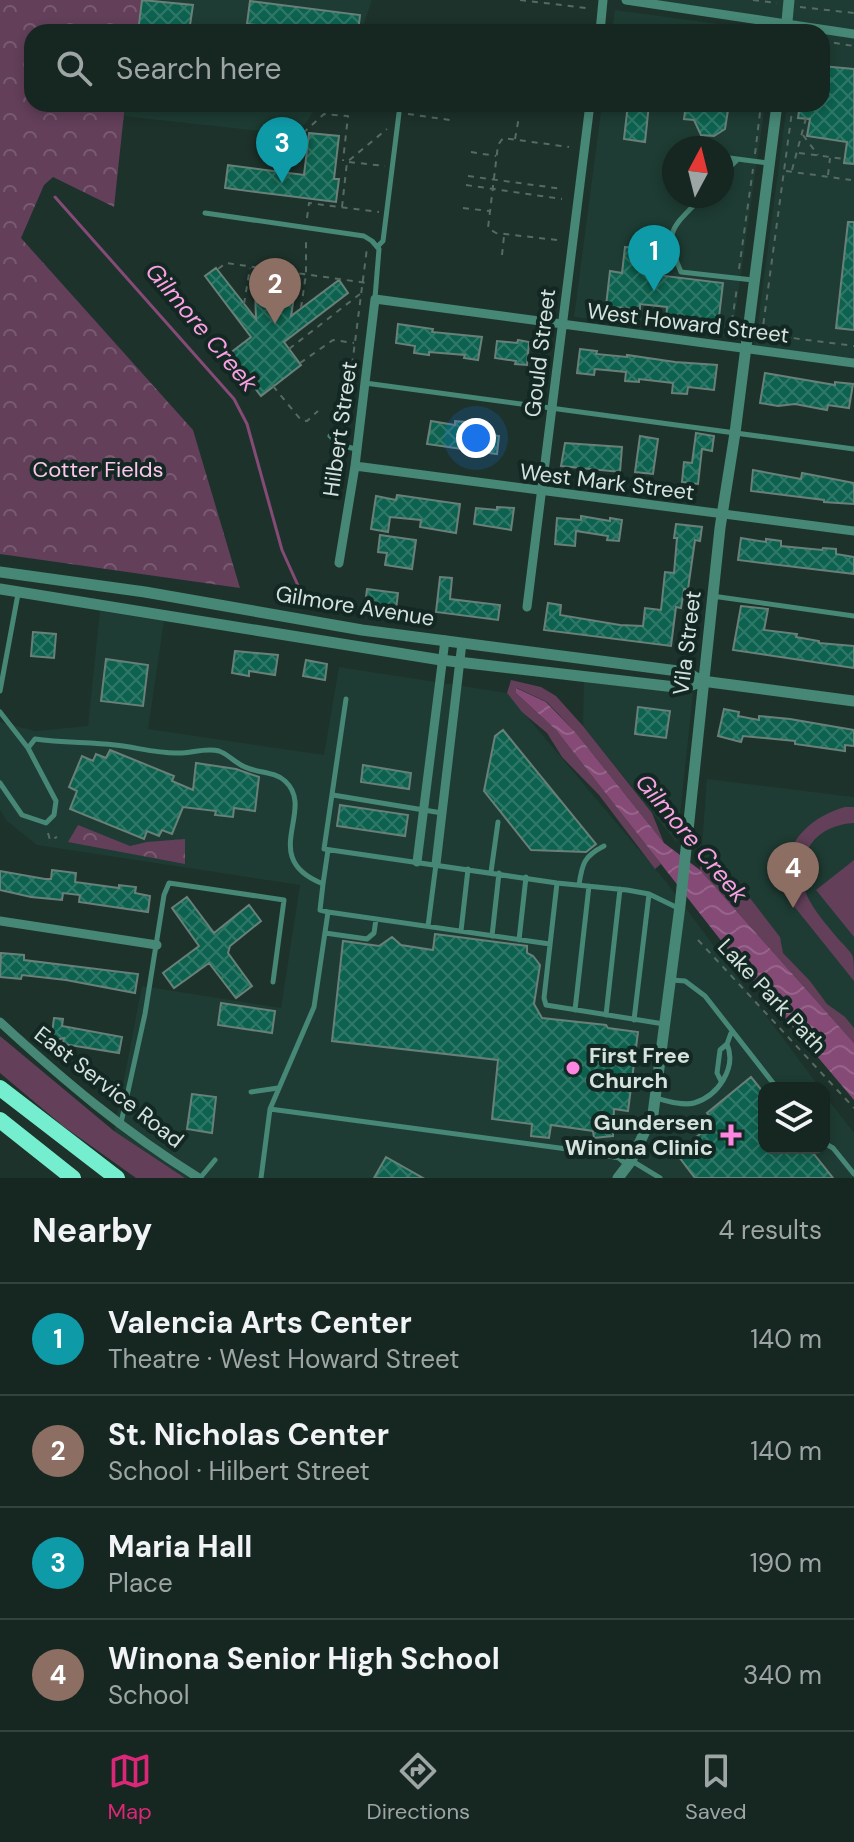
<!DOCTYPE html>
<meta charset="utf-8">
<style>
:root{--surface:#162620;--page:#23322d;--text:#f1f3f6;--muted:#9ea5a5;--line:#35433e;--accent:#db2777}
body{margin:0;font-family:"DM Sans",sans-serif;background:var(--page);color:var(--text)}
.controls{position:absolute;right:24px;bottom:24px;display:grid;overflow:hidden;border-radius:16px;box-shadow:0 4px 12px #0003}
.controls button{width:72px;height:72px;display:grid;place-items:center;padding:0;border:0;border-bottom:2px solid var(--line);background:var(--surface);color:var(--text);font:40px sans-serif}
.compass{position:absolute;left:662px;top:136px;width:72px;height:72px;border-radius:50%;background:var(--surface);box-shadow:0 4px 12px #0003;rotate:7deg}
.you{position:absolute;left:476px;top:438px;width:28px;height:28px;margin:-20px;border:6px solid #fff;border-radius:50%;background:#1a73e8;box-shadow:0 0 0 12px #1a73e833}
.badge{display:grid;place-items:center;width:52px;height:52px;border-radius:50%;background:var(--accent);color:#fff;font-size:26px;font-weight:700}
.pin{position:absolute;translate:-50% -66px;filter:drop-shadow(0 2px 4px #0008)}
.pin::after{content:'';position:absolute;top:42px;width:28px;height:24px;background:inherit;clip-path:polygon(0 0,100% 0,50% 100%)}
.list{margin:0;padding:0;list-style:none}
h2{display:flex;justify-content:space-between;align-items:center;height:104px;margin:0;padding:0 32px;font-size:34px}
h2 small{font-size:26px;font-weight:400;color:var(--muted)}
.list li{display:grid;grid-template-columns:52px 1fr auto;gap:24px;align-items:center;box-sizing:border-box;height:112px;padding:0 32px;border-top:2px solid var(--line)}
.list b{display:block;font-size:30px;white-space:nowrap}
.list p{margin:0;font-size:26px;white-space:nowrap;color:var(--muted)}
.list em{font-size:26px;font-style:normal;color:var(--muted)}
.icon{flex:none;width:44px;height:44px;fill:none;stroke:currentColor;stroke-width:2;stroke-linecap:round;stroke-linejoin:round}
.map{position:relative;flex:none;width:854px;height:1178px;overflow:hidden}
.search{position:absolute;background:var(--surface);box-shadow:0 4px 12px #0003;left:24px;right:24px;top:24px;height:88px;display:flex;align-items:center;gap:20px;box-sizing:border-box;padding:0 28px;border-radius:24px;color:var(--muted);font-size:30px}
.sheet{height:552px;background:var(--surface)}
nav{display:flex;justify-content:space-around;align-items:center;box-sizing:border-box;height:112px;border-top:2px solid var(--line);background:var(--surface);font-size:22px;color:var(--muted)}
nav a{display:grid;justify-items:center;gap:4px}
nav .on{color:var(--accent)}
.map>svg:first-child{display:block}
.built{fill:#1e3c33;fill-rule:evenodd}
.green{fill:#633f5a}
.park{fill:url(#park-crowns)}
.water{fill:url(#water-waves)}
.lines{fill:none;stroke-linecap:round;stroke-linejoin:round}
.stream{stroke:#864a77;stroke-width:3}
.building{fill:url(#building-cross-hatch);stroke:#698078;stroke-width:2}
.path{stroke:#576a63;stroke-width:2;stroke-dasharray:6 6;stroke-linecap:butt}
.service{stroke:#478775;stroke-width:5}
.minor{stroke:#478775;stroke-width:9}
.tertiary{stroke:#478775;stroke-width:11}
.trunk{stroke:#74eece;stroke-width:16}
.poi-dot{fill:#fd86e1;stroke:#132822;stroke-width:3}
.labels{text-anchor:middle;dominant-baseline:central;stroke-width:8;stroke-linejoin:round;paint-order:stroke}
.street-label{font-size:22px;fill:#d5e2dd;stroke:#132822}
.park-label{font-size:22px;fill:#fcc6ed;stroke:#132822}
.poi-label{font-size:22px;font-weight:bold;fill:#d5e2dd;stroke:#132822;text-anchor:start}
.water-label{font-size:24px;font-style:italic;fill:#f9a1e2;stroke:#132822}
</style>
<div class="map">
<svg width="854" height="1178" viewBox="0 0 854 1178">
<defs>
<pattern id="park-crowns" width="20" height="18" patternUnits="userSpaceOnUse" patternTransform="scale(2)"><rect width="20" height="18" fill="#633f5a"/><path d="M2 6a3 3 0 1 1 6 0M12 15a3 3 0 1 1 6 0" fill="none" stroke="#785a71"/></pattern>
<pattern id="water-waves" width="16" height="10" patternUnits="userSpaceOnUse" patternTransform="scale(2)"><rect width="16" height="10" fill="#864a77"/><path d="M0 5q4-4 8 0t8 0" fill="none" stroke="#96648a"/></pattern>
<pattern id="building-cross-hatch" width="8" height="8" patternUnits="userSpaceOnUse" patternTransform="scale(2)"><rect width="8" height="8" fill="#0d624f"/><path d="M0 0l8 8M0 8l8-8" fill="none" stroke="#2f7868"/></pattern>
</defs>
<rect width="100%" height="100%" fill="#1d322b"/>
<!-- built -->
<path class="built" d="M142,0H372L361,32H137Z
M644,0H854V358L755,346L787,104H822V32H796L797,21Z
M615,10L776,32H612Z
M125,104H319L297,135L123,116Z
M602,104H765L732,337L574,317ZM674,148H722V196H674Z
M100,611L164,621L148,729L324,755L339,667L507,693L667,883L820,1088H764V1148H824V1094L854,1133V1178H185L114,1131L142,986L281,1008L300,885L37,845L7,821L0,810V722L35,731L88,726Z
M584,681L693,693L677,843L583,726Z
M707,779L854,797V1043L700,870Z"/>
<!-- green -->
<path class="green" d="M511,680L541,687L556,696L583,726L652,813L664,843L576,733L547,702L517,688L516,693L556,730L661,864L655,869L599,795L562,757L547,733L522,712L507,693Z
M845,807H854V823C837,824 821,830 811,844C785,882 818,914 841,942C845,946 851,952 853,957C854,963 854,974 854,981L781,890L788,886C779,846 809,817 845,807Z
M701,860L709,862L714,868L736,880L780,937L783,953L810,981L827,1004L845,1017L854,1028V1043L700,870Z
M854,860V937L816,890Z
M0,1036L114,1131L185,1178H136L63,1126L0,1073Z"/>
<!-- park -->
<path class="park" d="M0,0H142L137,32H32V104H125L114,207L53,177L44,185L21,238L193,430L240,588L0,554Z
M78,825L130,846L147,842L185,839V864L68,842Z"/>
<!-- water -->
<path class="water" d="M516,688L546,702L576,733L664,843L700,870L854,1043V1100L741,966L556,730L516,693Z"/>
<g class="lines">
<!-- stream -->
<path class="stream" d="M55,197L234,399L247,424L282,550L305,601"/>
</g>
<!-- building -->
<path class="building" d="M142,0L193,5L189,32H138Z
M250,1L360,15L358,32H314L247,24Z
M822,66L854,69V164L844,163L847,142L807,136L810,119L798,118L800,104H822Z
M628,104H649L645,142L624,139Z
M686,104H729L725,129L714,136L701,135L694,120L684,119Z
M309,133L339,136L334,179H339L336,202L225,188L228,165L304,175Z
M848,222H854V330L836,328Z
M625,247L651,250L648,274L723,283L718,325L666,319L667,307L640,304V310L606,306L610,271L622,273Z
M216,268L256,319L255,288L262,276L268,273H284L294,284L295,290L291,316L339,280L348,293L284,342L301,365L261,396L229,354L251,337L205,276Z
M398,324L433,329L432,332L482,337L478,360L464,358L465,355L429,352V355L414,353L415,346L396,343Z
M518,340L529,342L527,365L515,364L516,361L495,358L497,341L517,343Z
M580,349L597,351L596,354L627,357V355L675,362L717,365L714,390L688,387L687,394L672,393L673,383L639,379V382L625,381L626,372L595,369L594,375L577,373Z
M765,373L835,385V382L853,384L849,408L828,405L827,410L795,404L778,406L760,403Z
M431,421L455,425V421L466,422V427L474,428L473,432L499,436L497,454L427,444Z
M696,433L714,436L712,451L702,449L698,484L682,482L684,462L692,463Z
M640,436L658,439L653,474L635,472Z
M565,443L622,447L620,472L561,466Z
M753,470L801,479L802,473L854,483V504L824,502V500L751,491Z
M397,495L460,504L456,533L420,527L421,520L390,517L388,532L371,529L376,496L396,500Z
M497,507L514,508L511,530L474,524L476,508L497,510Z
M581,516L610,521V518L622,520L619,541L607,540L608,536L576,531L575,546L555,544L557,518L581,520Z
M676,524L702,527L700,541L695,540L688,589H684L681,608L676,607L671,646L544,630L548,603L561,605L560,615L620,625L643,626L645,608L661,610L665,572L674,573L677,538H674Z
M380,535L416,540L412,569L385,565L387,553L378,552Z
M741,538L766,542V539L781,541V546L822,550L823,548L836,549V554L854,557V574L738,560Z
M440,577L452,578L450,599L500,605L498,620L436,612Z
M367,589L398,593L396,609L365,605Z
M741,606L768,609L764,630L797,634L796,637L819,641V643L854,646V668L733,650Z
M33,632L56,634L54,658L31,656Z
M235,651L278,655L275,675L249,671V676L232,673Z
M106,659L148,665L143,706L101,701Z
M306,660L327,664L325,680L303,676Z
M638,707L670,711L666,738L635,734Z
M724,709L739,712L738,716L759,720V716L790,719L854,730V746L845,745V751L795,744V741L743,736L741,742L718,736Z
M503,730L596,844L586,852L531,850L484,791L495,736Z
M110,750L174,776L172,781L193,790L196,763L236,769L259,777L255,811L234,808L233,817L215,815L216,811L183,807L172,834L162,830L159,836L147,831L144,839L70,809L77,791L69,787L82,756L93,761L96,754L106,758Z
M363,765L411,773L409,789L361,782Z
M340,805L408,815L405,836L337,826Z
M52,870L76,873L75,882L119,888V885L136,887L135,893L150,896L148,912L79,902L80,895L63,893L62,900L31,897L0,890V871L45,879H51Z
M187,897L214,933L249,905L261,921L230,946L228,953L252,986L236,998L209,963L174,988L163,973L199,946L172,908Z
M435,934L527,946V953L533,956L540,965L534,1004L542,1018L606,1025L608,1028L638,1032L628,1111L614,1109L613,1136L594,1138L593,1131L551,1125L549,1138L531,1136L532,1124L492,1119L498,1060L332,1041L343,941L379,946L392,937L401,945L433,950Z
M1,953L24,955V960L138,974L135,993L66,980L22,975L21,979L0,977Z
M221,1003L275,1011L272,1033L218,1025Z
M54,1018L63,1019L62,1026L122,1037L119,1053L63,1044L64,1038L51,1041Z
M751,1077L764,1093V1148H809L833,1178H695L676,1153L714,1123L707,1113Z
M192,1094L216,1097L212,1133L187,1129Z
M386,1157L423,1178H374Z"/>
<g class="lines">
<!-- path -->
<path class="path" d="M520,0L586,8
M753,0L777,3
M800,7L854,13
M822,41L854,46
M793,104L762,334L854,346
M408,114L450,120
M303,133L324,114L348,116L343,161
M803,135L818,155
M515,139L519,117
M471,152L496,156
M799,153L845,159
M755,154L761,104
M349,162L385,166
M792,170L806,118
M786,171L851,180
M828,175L830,158
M468,176L563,189
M466,185L562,199
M342,207L347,162L387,129
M463,208L489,211
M307,218L309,203L379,212
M557,240L496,233L488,228L498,145L503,138L569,147
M502,255L504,236
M218,269L226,263L367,283
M739,269L753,169
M648,271L671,270
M244,304L250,268
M301,308L306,274V237
M730,333L737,288
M289,349L360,294
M300,363L333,340L354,343
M273,386L301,420L307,421L318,411
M343,436L367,248
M48,833L50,840L57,837
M698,940L854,1108"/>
<!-- service -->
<path class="service" d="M722,157L768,163
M722,175L737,160
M703,196C673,228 662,229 681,272L753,280
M205,213L364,236L372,241L379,249L375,298
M377,247L383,241L399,113
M365,383L854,449
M330,436L343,446L356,449
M712,596L854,616
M0,691L18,594
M346,699L324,849L557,883L627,890L649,894L680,909
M0,712L28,748L56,801L54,815L46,823L22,815L0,783
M28,748L35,739C62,743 88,742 115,745C135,747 155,753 176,753C190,754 205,747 219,751C228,754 235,763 245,767C257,773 274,771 285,781C317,810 257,858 323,884L320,910L328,912
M333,795L442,813
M491,872L498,822
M557,883L544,998L546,1005L664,1024
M323,884L328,850
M579,885C582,864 584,856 604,846
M428,926L436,864
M461,931L468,869
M325,933L367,939L374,933L376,919
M492,936L499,873
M519,940L526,877
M672,980L685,981L705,996L777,1088
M575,1010L589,886
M606,1015L620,889
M634,1020L649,894
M721,1081L717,1073L720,1050L727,1044L731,1033
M251,1092L278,1088
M656,1098C667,1101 683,1106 694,1103C718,1096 737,1068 727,1044
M270,1109L589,1152L619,1158L627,1165
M121,1123L145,1014L164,895L169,883L284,900L273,982
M824,1143L833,1148L854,1174
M632,1161L660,1178
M200,1178L215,1160
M261,1178L270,1109L314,1007L328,912L550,944"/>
<!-- minor -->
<path class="minor" d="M626,0L854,34
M600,32L603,0
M355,466L854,531
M339,563L355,466L375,299L854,363
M527,607L590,104
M417,862L445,640
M436,864L462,643
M0,921L157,945
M0,1022C62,1079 127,1134 199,1178"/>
<!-- tertiary -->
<path class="tertiary" d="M786,32L789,0
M0,572L145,592L362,630L686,672L702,681L854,701
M0,589L441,660L684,688L702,681
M618,1178L631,1161L653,1114L680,906L720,528L735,433L777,104"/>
<!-- trunk -->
<path class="trunk" d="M0,1088L117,1178
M0,1120L73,1178"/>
</g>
<!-- markers -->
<g class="poi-dot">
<circle cx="573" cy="1068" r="8"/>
<path d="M727 1123h8v8h8v8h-8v8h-8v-8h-8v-8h8z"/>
</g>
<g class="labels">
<!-- street labels -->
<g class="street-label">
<text transform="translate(688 323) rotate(7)">West Howard Street</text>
<text transform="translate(540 353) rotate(-83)">Gould Street</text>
<text transform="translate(340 429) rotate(-82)">Hilbert Street</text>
<text transform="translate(607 482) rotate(7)">West Mark Street</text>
<text transform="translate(355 606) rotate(9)">Gilmore Avenue</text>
<text transform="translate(687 643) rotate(-83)">Vila Street</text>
<text transform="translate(772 996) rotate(47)">Lake Park Path</text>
<text transform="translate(109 1087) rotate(38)">East Service Road</text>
</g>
<!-- park labels -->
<g class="park-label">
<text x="98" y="469">Cotter Fields</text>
</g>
<!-- poi labels -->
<g class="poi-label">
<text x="589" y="1055">First Free<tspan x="589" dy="25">Church</tspan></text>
<text x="713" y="1122" text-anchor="end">Gundersen<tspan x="713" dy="25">Winona Clinic</tspan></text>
</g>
<!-- water labels -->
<g class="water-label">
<text transform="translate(202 327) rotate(50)">Gilmore Creek</text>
<text transform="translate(692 838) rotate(50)">Gilmore Creek</text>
</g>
</g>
</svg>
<div class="controls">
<button><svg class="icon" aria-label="layers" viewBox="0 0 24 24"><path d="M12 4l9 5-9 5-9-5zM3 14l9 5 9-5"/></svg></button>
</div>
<svg class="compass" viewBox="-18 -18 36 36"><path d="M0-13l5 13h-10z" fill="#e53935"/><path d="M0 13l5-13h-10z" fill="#9ea5a5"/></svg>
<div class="you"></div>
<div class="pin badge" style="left:654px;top:291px;background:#0f9aa8">1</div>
<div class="pin badge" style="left:275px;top:324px;background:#8d6e63">2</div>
<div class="pin badge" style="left:282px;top:183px;background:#0f9aa8">3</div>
<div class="pin badge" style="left:793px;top:908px;background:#8d6e63">4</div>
<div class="search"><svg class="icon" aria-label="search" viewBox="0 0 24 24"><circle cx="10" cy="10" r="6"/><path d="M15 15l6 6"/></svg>Search here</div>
</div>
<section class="sheet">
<h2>Nearby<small>4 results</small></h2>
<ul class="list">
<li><span class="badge" style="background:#0f9aa8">1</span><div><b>Valencia Arts Center</b><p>Theatre · West Howard Street</p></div><em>140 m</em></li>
<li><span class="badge" style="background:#8d6e63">2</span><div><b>St. Nicholas Center</b><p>School · Hilbert Street</p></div><em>140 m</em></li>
<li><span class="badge" style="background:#0f9aa8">3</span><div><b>Maria Hall</b><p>Place</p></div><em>190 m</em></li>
<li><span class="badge" style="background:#8d6e63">4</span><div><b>Winona Senior High School</b><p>School</p></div><em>340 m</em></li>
</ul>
</section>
<nav>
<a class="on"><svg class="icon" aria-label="map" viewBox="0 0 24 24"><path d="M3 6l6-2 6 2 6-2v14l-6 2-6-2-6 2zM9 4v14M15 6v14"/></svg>Map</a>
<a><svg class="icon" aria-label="directions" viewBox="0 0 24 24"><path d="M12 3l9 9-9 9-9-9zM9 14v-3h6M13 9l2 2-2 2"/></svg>Directions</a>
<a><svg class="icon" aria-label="saved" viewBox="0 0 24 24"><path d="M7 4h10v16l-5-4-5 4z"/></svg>Saved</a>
</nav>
